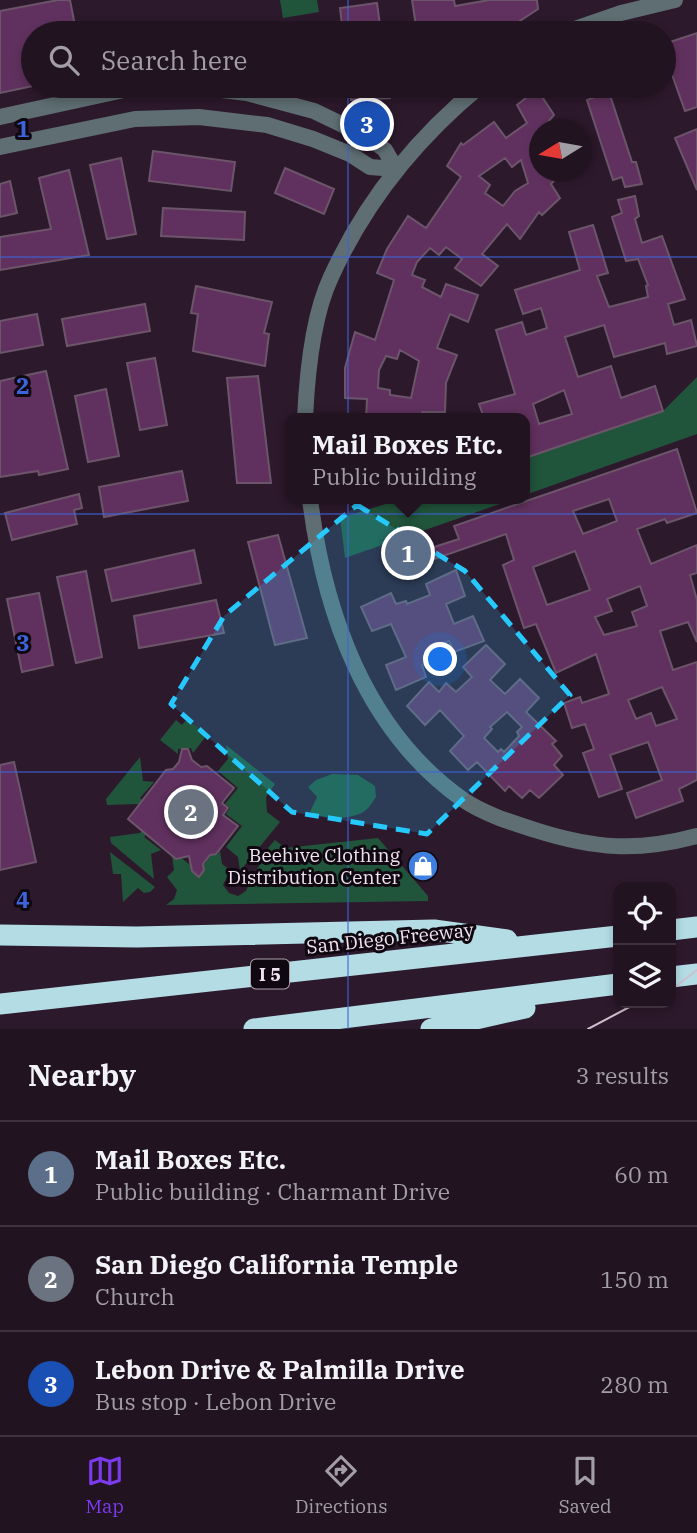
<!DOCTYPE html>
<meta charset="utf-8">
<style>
:root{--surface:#221321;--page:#2e202e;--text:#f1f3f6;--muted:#a29ea5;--line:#3f323f;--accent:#7c3aed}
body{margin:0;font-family:"IBM Plex Serif",serif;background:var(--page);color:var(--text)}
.controls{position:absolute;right:21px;bottom:21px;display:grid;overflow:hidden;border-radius:14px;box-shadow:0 4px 10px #0003}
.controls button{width:63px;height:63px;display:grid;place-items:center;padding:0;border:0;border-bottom:2px solid var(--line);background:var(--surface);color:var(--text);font:35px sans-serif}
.compass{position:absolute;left:529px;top:119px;width:63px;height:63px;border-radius:50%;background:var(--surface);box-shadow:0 4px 10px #0003;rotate:259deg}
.you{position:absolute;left:441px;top:660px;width:24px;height:24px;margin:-18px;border:5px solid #fff;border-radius:50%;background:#1a73e8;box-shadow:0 0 0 10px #1a73e833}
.badge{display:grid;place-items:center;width:46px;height:46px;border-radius:50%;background:var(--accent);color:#fff;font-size:23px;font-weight:700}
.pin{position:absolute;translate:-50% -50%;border:4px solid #fff;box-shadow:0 2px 7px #0006}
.popup{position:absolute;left:285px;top:413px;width:245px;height:91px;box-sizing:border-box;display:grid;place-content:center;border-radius:14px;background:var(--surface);filter:drop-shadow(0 2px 5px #0005);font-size:23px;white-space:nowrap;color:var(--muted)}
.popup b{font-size:26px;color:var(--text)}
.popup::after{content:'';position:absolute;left:50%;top:100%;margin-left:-14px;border:14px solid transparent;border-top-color:var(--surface)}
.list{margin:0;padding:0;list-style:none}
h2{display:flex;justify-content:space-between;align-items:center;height:91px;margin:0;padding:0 28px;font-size:30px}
h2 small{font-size:23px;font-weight:400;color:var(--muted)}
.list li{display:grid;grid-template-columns:46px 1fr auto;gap:21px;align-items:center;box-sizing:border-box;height:105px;padding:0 28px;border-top:2px solid var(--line)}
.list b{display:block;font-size:26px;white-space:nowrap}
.list p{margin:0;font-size:23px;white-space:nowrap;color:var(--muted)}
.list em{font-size:23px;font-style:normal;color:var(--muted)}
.icon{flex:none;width:38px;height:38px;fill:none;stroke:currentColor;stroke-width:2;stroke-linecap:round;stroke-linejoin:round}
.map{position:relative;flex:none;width:697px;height:1029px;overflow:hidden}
.search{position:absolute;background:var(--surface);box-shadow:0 4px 10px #0003;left:21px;right:21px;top:21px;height:77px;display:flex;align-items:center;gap:18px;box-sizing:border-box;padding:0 24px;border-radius:38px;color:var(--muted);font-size:26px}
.sheet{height:406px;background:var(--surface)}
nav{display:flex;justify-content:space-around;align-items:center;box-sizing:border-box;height:98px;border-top:2px solid var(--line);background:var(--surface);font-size:19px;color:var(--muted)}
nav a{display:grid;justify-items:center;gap:4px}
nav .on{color:var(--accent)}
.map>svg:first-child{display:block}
.green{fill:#21553b}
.building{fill:#60315e;stroke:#6c556a;stroke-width:2;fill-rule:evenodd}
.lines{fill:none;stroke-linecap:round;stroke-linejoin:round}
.minor{stroke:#5e6e72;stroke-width:16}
.highway{stroke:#b3dce5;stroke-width:21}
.tram{stroke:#cec0cd;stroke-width:2}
.marked{fill:#26c9fe;fill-opacity:0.2;stroke:#26c9fe;stroke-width:5;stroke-dasharray:14 9;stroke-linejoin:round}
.grid{fill:none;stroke:#3d64db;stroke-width:2;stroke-opacity:0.55}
.labels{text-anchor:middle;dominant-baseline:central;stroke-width:6;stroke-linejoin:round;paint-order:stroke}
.shield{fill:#100810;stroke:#ada1ac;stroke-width:2}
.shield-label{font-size:18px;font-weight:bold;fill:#f0e3ef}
.poi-label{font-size:19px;fill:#f0e3ef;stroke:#100810;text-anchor:end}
.street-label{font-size:19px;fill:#f0e3ef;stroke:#100810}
.grid-label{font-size:23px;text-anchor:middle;font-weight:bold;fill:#3d64db;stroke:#100810;stroke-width:6;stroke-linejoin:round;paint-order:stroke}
</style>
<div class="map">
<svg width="697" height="1029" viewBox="0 0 697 1029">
<rect width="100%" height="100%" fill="#2d192c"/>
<!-- green -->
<path class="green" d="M280,0H317L319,12L283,18Z
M697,377V434L525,495V457L663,411Z
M402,499H514L345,558L340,518Z
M187,719L207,735L193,753L191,748L178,749V754L160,740L176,720L182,725Z
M226,745L275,784L266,797L267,812L280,822L240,871L238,857L226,847L242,826L226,814L230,808L225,804L238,788L218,771L228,759Z
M140,757L143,781L154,782L140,798L156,812L153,816L137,804L107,805L106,799Z
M332,774L358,775L375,786L376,797C373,801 371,806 366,810C355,820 323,820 310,812L317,797L308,787L316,780Z
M153,817L157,821L144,837L161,850L151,854L154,879L111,843L110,837L140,833Z
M378,838L428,896V901L166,905L174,899L177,890L167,877L174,870L172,856L176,859L180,857L193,867L191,871L198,876L205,870L203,866L212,854L217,855L220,851L222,864L230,870L223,885L229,893L238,896L246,891L250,882L248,879L270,853L268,848L275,840L285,848Z
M110,852L155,887L150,892L144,893L138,888L123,902L121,874H113Z"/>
<!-- building -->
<path class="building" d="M58,0H70L76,31L33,33V86L0,93V11Z
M412,0H454L455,6L489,0H537L538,9L509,28L478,33H417Z
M377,3L381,33H343L340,8Z
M697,33V107L685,111L670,69L664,71V44Z
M350,86H389L390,98L351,100Z
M537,89L554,115L546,124L550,130H540V172H562L551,184L560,198L542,215L539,212L520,239L507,224L482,254L498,266L481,286L455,268L462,259L446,247L439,255L430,248L417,262L412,275L425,280L422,287L441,297L446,284L478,295L468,322L450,314L437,348L457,355L446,383L445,412H422L421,418H366L367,399L345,398V368L355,332L375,340L394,280L377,273L387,249L408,216L426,228L461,177L447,166L461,143L463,145L494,122L506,138L527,123L517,105ZM505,158L512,167L521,160L528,183L515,191L503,206L485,193L490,185L479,176ZM400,350L419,361L411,398L390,395V390L378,388L379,370L386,356L397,359Z
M609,92L632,162H636L642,184L625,187L622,177L613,180L587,100Z
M697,129V190L675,138Z
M153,151L235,162L231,191L149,181Z
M121,158L136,234L107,239L90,165Z
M285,168L334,189L324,214L275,193Z
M69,170L89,255L0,270V237L51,229L39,178Z
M10,181L17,213L0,217V184Z
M635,196L639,216L635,219L642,243L662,236L685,299L668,304L674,325L691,320L697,346L667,354L665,343L614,357L604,325L565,337L578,377L611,366L621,398L655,386L663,411L525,458V418H484L479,404L515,394L496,330L522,322L526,335L547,328L541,308L523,314L515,290L580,270L569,232L593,225L608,273L597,276L609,307L648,297L646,286L648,285L638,259L626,261L612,217L622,213L618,200ZM564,390L572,414L539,424L533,404Z
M163,208L245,212L244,240L161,236Z
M196,286L272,302L264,333L269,334L265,366L193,351L198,314L191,313Z
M145,304L150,331L67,346L62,319Z
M37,314L43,345L0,353V321Z
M155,358L167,425L140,430L127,363Z
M46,371L68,469L39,475L38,471L0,477V381Z
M258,376L271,483H237L227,378Z
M106,389L119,456L88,462L75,396Z
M677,449L697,513L667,523L665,519L637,529L651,564L697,545V573L690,575L697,600V642L688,622L660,631L673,670L697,662V780L679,789L683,801L636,818L627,793L662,780L648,742L610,755L622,789L599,797L583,753L594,749L585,724L572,728L564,703L580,697L582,703L609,694L596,654L556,673L536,624L524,628L503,565L514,560L506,534L423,563L418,545L429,541L431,548L459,539L454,526ZM609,499L617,521L583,534L573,511ZM575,551L590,590L547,605L533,567ZM640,586L647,606L632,612L637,626L604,635L595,617L612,611L607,599ZM662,687L677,719L656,726L651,713L636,719L628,700Z
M182,471L188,501L104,517L99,487Z
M79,494L82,508L74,510L77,524L12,540L5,513Z
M278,535L307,638L275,645L248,542Z
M194,550L201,583L112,601L105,570Z
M456,570L465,596L446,604L454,624L473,616L484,641L454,652L449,641L428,649L433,661L422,665L426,677L396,690L386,665L406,657L391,624L372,631L361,607L391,593L396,604L406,601L407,604L430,595L426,584Z
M86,571L102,657L76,663L57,577Z
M39,593L53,665L22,672L7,599Z
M216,600L224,633L139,648L134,616Z
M486,645L505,664L490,680L505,694L520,679L539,698L526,712L556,741L552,744L562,756L554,765L563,775L539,798L530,790L522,798L509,786L505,791L477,762L468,770L450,751L464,736L440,710L425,725L407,706L429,682L439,692L446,683L456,692L472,677L463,667ZM507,712L522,727L517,732L519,736L504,752L501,749L498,752L484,738L492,729L490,727Z
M182,749H188L192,760L201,767L207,766L234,788L222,803L228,808L223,815L238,826L216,854L210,855L203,864L204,870L199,877L192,871L189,856L176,859L128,819L166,770L173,769L179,762Z
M14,762L36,862L0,870V765Z"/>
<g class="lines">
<!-- minor -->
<path class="minor" d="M563,33L621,13L675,0
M0,117L133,88H205L247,93L314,111L368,137L385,150L396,169
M0,147L135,119L199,117L267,125L313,139L350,154L370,167L396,169
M305,418C307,375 312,317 331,277C365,202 417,138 480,86
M310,499C324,612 365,730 462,799C484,814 510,822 535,830C595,849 637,852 697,836"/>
<!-- highway -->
<path class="highway" d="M671,930L697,927
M0,935L137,937L434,930L507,940
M671,977L697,974
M0,1004L618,936
M254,1029L618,984
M431,1029L525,1008"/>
<!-- tram -->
<path class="tram" d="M671,990L697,970
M588,1029L637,1003"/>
</g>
<!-- marked area -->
<path class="marked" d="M357,505L465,571L570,695L427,834L292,812L171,704L224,616Z"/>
<!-- grid -->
<path class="grid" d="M348,0V33M348,86V1029M0,257H697M0,514H697M0,772H697"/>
<!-- icons -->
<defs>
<g id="shop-disc" transform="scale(1.575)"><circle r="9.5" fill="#3f7fe0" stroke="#100810"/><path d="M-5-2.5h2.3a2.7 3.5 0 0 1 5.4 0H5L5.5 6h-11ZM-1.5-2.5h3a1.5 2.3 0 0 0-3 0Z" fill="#fff"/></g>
</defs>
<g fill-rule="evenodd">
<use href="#shop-disc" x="423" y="866"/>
</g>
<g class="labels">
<!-- shield labels -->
<rect class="shield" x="251" y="959.5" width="38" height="29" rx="5"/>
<g class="shield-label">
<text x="270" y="974">I 5</text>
</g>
<!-- poi labels -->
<g class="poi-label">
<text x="400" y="855">Beehive Clothing<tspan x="400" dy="22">Distribution Center</tspan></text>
</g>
<!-- street labels -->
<g class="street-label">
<text transform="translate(390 938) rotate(-6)">San Diego Freeway</text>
</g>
</g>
<g class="grid-label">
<text x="23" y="137">1</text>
<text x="23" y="394">2</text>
<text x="23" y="651">3</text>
<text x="23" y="908">4</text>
</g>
</svg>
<div class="controls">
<button><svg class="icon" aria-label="locate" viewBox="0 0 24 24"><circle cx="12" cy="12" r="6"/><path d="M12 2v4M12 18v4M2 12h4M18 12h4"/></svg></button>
<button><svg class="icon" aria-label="layers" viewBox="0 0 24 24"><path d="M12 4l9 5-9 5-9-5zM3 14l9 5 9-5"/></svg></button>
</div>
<svg class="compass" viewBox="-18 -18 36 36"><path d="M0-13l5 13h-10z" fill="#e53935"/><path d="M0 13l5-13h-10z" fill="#a29ea5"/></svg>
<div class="you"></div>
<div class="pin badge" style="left:408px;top:553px;background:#5c6f8a">1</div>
<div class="popup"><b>Mail Boxes Etc.</b>Public building</div>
<div class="pin badge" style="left:191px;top:812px;background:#6b7280">2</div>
<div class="pin badge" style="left:367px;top:124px;background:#1a4fb4">3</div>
<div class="search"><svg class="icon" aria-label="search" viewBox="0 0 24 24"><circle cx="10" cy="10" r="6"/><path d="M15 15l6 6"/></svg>Search here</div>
</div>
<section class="sheet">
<h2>Nearby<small>3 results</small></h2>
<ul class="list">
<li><span class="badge" style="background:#5c6f8a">1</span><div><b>Mail Boxes Etc.</b><p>Public building · Charmant Drive</p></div><em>60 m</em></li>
<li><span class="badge" style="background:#6b7280">2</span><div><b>San Diego California Temple</b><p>Church</p></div><em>150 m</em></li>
<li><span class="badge" style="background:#1a4fb4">3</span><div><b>Lebon Drive &amp; Palmilla Drive</b><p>Bus stop · Lebon Drive</p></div><em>280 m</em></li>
</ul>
</section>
<nav>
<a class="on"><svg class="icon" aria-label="map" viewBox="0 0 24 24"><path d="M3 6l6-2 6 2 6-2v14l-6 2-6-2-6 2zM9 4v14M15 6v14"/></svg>Map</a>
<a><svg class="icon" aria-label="directions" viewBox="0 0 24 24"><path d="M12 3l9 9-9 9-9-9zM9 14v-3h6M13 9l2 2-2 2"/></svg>Directions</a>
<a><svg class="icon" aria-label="saved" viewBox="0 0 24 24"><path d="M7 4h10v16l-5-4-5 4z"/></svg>Saved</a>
</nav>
